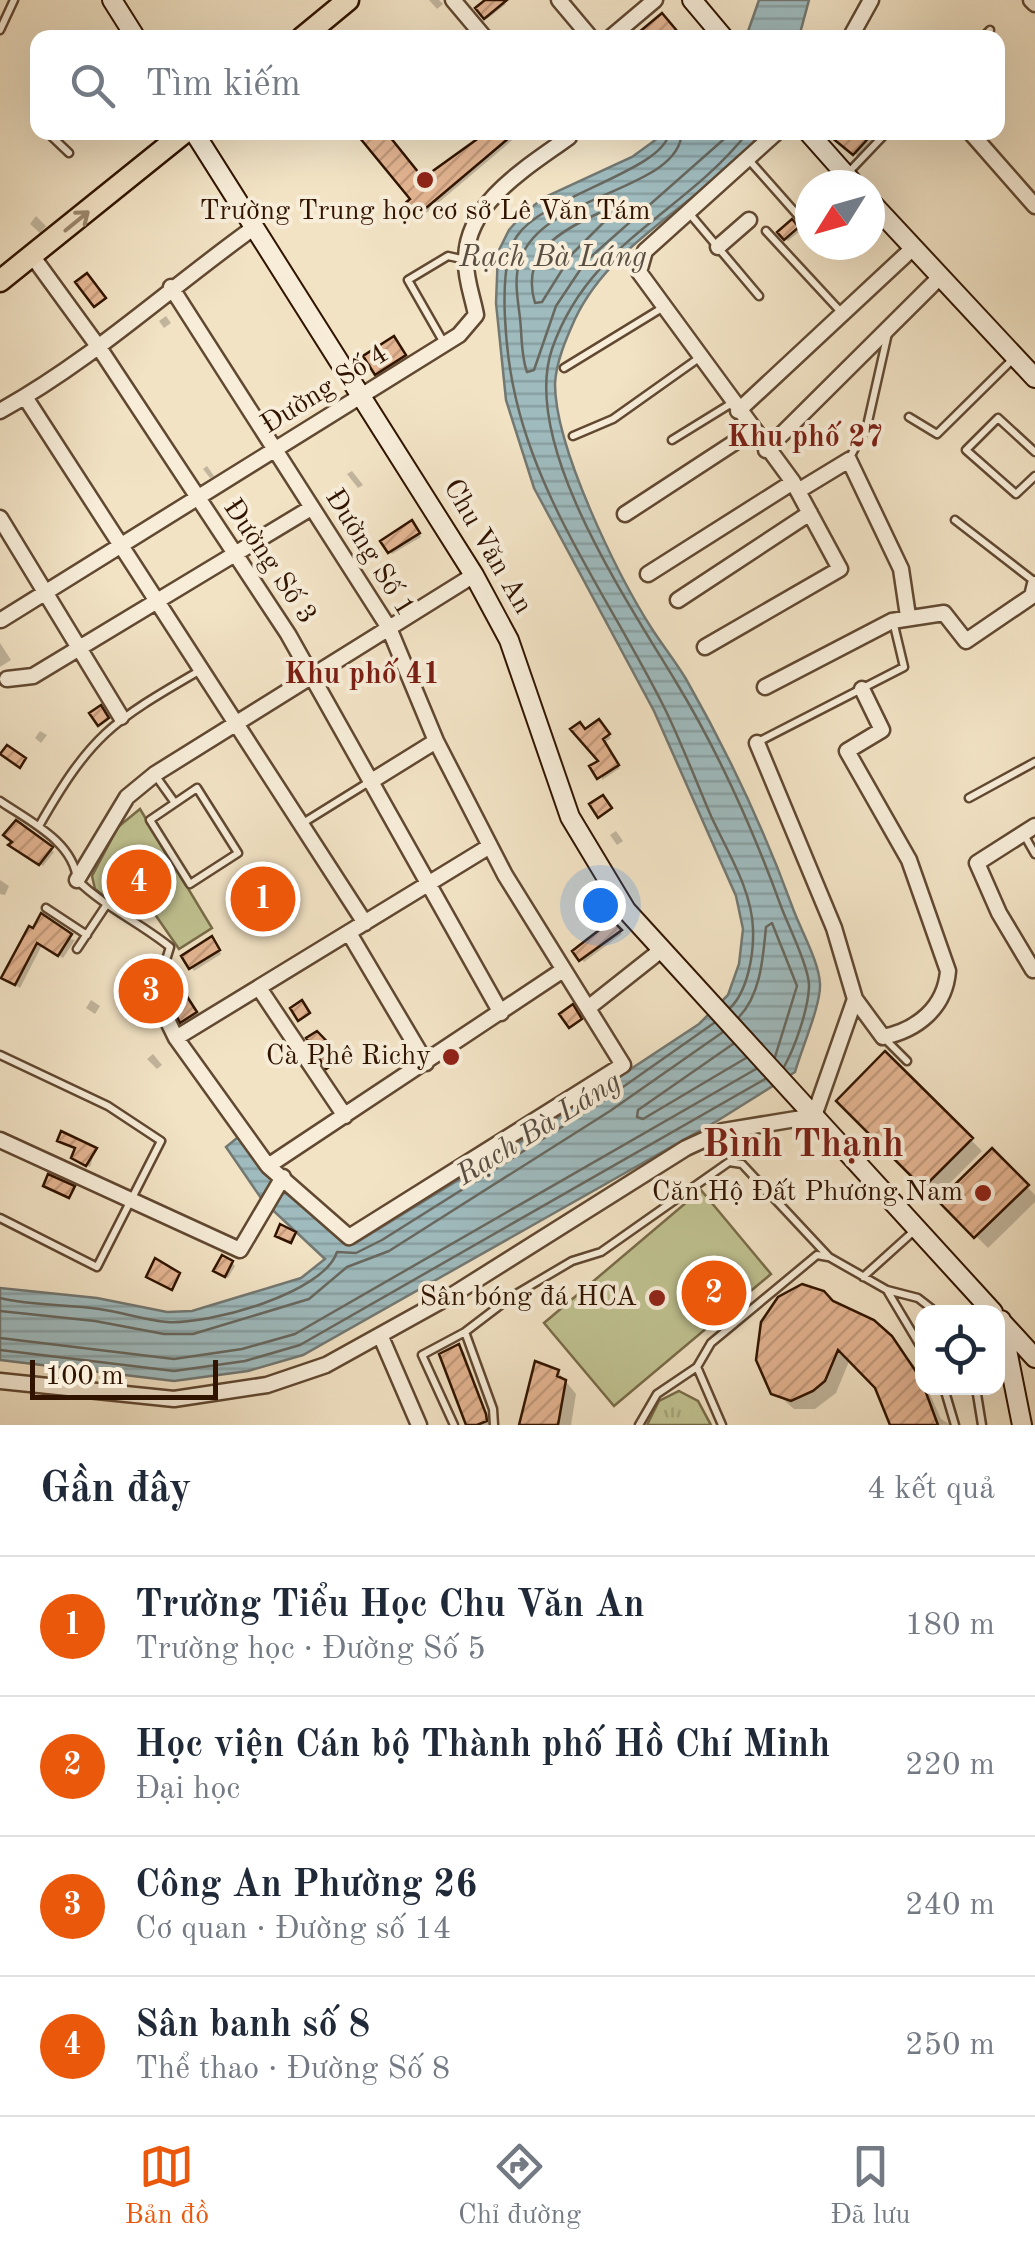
<!DOCTYPE html>
<html lang="vi">
<meta charset="utf-8">
<style>
:root{--surface:#fff;--page:#f6f6f7;--text:#1f2937;--muted:#747a83;--line:#e0e1e3;--accent:#ea580c}
body{margin:0;font-family:"Old Standard TT",serif;background:var(--page);color:var(--text)}
.controls{position:absolute;right:30px;bottom:30px;display:grid;overflow:hidden;border-radius:20px;box-shadow:0 10px 40px #0002}
.controls button{width:90px;height:90px;display:grid;place-items:center;padding:0;border:0;border-bottom:2px solid var(--line);background:var(--surface);color:var(--text);font:50px sans-serif}
.compass{position:absolute;left:795px;top:170px;width:90px;height:90px;border-radius:50%;background:var(--surface);box-shadow:0 10px 40px #0002;rotate:233deg}
.scale{position:absolute;left:30px;bottom:25px;width:188px;box-sizing:border-box;padding-left:10px;border:5px solid #311400;border-top:0;font-size:28px;line-height:35px;white-space:nowrap;color:#311400;-webkit-text-stroke:8px #f7edd9;paint-order:stroke}
.you{position:absolute;left:600px;top:905px;width:35px;height:35px;margin:-25px;border:8px solid #fff;border-radius:50%;background:#1a73e8;box-shadow:0 0 0 15px #1a73e833}
.badge{display:grid;place-items:center;width:65px;height:65px;border-radius:50%;background:var(--accent);color:#fff;font-size:32px;font-weight:700}
.pin{position:absolute;translate:-50% -50%;border:5px solid #fff;box-shadow:0 2px 10px #0006}
.list{margin:0;padding:0;list-style:none}
h2{display:flex;justify-content:space-between;align-items:center;height:130px;margin:0;padding:0 40px;font-size:42px}
h2 small{font-size:32px;font-weight:400;color:var(--muted)}
.list li{display:grid;grid-template-columns:65px 1fr auto;gap:30px;align-items:center;box-sizing:border-box;height:140px;padding:0 40px;border-top:2px solid var(--line)}
.list b{display:block;font-size:38px;white-space:nowrap}
.list p{margin:0;font-size:32px;white-space:nowrap;color:var(--muted)}
.list em{font-size:32px;font-style:normal;color:var(--muted)}
.icon{flex:none;width:55px;height:55px;fill:none;stroke:currentColor;stroke-width:2;stroke-linecap:round;stroke-linejoin:round}
.map{position:relative;flex:none;width:1035px;height:1425px;overflow:hidden}
.search{position:absolute;background:var(--surface);box-shadow:0 10px 40px #0002;left:30px;right:30px;top:30px;height:110px;display:flex;align-items:center;gap:25px;box-sizing:border-box;padding:0 35px;border-radius:20px;color:var(--muted);font-size:38px}
.sheet{height:690px;background:var(--surface)}
nav{display:flex;justify-content:space-around;align-items:center;box-sizing:border-box;height:140px;border-top:2px solid var(--line);background:var(--surface);font-size:28px;color:var(--muted)}
nav a{display:grid;justify-items:center;gap:5px}
nav .on{color:var(--accent)}
.map>svg:first-child{display:block}
.grass{fill:url(#grass-tufts);stroke:#786b48;stroke-width:2.5}
.garden{fill:#c0c291;stroke:#786b48;stroke-width:2.5}
.water{fill:url(#water-rules);stroke:#737872;stroke-width:2.5}
.shadow{fill:#0003}
.lines{fill:none;stroke-linecap:round;stroke-linejoin:round}
.shore{stroke:#68685f;stroke-width:2.5}
.building{fill:url(#building-hatch);stroke:#311400;stroke-width:2.5}
.lane-casing{stroke:#614831;stroke-width:11}
.street-casing{stroke:#614831;stroke-width:19}
.secondary-casing{stroke:#311400;stroke-width:22}
.primary-casing{stroke:#311400;stroke-width:25}
.lane{stroke:#f7edd9;stroke-width:6}
.street{stroke:#f7edd9;stroke-width:14}
.secondary{stroke:#f7edd9;stroke-width:18}
.primary{stroke:#f2e3c5;stroke-width:20}
.oneway{stroke:#9b866c}
.poi-dot{fill:#8f2418;stroke:#f7edd9;stroke-width:4}
.labels{text-anchor:middle;dominant-baseline:central;stroke-width:8;stroke-linejoin:round;paint-order:stroke}
.poi-label{font-size:28px;fill:#311400;stroke:#f7edd9;text-anchor:end}
.street-label{font-size:28px;fill:#311400;stroke:#f7edd9}
.water-label{font-size:30px;font-style:italic;fill:#584e42;stroke:#f7edd9}
.neighbourhood-label{font-size:30px;font-weight:bold;fill:#7a1f14;stroke:#f7edd9}
.district-label{font-size:38px;font-weight:bold;fill:#7a1f14;stroke:#f7edd9}
</style>
<div class="map">
<svg width="1035" height="1425" viewBox="0 0 1035 1425">
<defs>
<pattern id="grass-tufts" width="24" height="20" patternUnits="userSpaceOnUse" patternTransform="scale(2.5)"><rect width="24" height="20" fill="#c0c291"/><path d="M3 7l-1-3M5 7V3M7 7l1-3M15 17l-1-3M17 17v-4M19 17l1-3" fill="none" stroke="#a5a67b"/></pattern>
<pattern id="water-rules" width="6" height="5" patternUnits="userSpaceOnUse" patternTransform="scale(2.5)"><rect width="6" height="5" fill="#9fbbbe"/><path d="M0 2.5h6" fill="none" stroke="#89a0a2"/></pattern>
<pattern id="building-hatch" width="6" height="6" patternUnits="userSpaceOnUse" patternTransform="scale(2.5)"><rect width="6" height="6" fill="#e4b592"/><path d="M-1 1l2-2M0 6l6-6M5 7l2-2" fill="none" stroke="#c49b7c"/></pattern>
</defs>
<rect width="100%" height="100%" fill="#f2e3c5"/>
<filter id="stains"><feTurbulence type="fractalNoise" baseFrequency=".002" numOctaves="4"/><feColorMatrix values="0 0 0 0 .2 0 0 0 0 .09 0 0 0 0 .02 0 0 0 .5 -.17"/></filter>
<radialGradient id="worn" r=".72"><stop offset=".6" stop-color="#630" stop-opacity="0"/><stop offset="1" stop-color="#630" stop-opacity=".3"/></radialGradient>
<!-- grass -->
<path class="grass" d="M679,1391L698,1401L711,1425H647L659,1401Z"/>
<!-- garden -->
<path class="garden" d="M140,809L212,928L179,949L143,897L122,910L95,889L92,876L118,827Z
M701,1190L771,1274L614,1406L544,1323Z"/>
<!-- water -->
<path class="water" d="M759,0H809L799,37H746Z
M665,133H761C707,201 613,238 575,319C566,339 556,362 555,384C555,448 617,574 652,629C663,646 676,662 686,679C727,751 764,829 792,906C800,929 819,961 820,984C821,1005 801,1050 795,1072L717,1121L303,1355L248,1371L174,1381L0,1360V1288L97,1298L167,1312L192,1311L301,1278L325,1259L263,1201L226,1147L243,1133L275,1184L347,1244H354L517,1144L699,1024L728,995L739,964L743,929L736,896L654,711L534,488L506,400L496,303L498,252L509,230L524,213L545,197L632,157Z"/>
<!-- shadow -->
<path class="shadow" d="M429,0H439L443,4L437,9Z
M489,0L506,4L487,19L478,8Z
M484,132H522L418,220L405,206L423,181L464,148L468,151L486,136Z
M829,132H884L860,158Z
M36,216L46,226L40,233L30,224Z
M792,223L800,231L788,241L780,233Z
M166,316L171,323L164,328L159,321Z
M399,344L410,361L382,378L377,373Z
M207,466L214,476L210,478L203,469Z
M352,471L363,485L358,488L347,474Z
M415,526L421,537L392,554L389,551Z
M0,643L11,660L0,667Z
M599,722L611,738L604,743L620,768L602,780V761L585,732Z
M40,731L47,735L41,743L35,738Z
M17,823L54,852L43,866L4,838Z
M616,831L623,841L617,845L610,835Z
M0,880L9,886L5,895L0,894Z
M612,923L622,934L584,962L575,951Z
M34,931L75,940L63,958L42,945L20,988L9,981Z
M214,942L221,954L194,971L184,956Z
M182,990L201,1018L188,1026L182,1021Z
M91,1000L100,1006L95,1014L86,1008Z
M153,1054L162,1065L157,1069L147,1059Z
M885,1054L982,1151L936,1197L839,1101Z
M95,1150L90,1167L76,1160Z
M992,1151L1035,1195V1202L988,1248L941,1201Z
M232,1263L235,1266L228,1278L219,1273Z
M771,1309L886,1334L922,1374V1388H927L941,1419L951,1425H891L877,1387L850,1359L836,1393L815,1409H794L767,1385L758,1360V1342Z
M459,1347L464,1352L491,1425H469Z
M536,1364L558,1372L576,1394L571,1425H521Z"/>
<g class="lines">
<!-- shore -->
<path class="shore" d="M669,132C666,170 543,196 517,236C495,269 507,361 516,399C542,510 613,605 663,705C681,741 695,779 711,816C727,851 752,890 753,929C754,953 748,991 730,1008
M682,132C679,193 537,193 519,264C514,281 518,301 520,318C522,336 521,356 527,372L534,370L556,306L586,261L732,132
M748,132C684,214 589,242 552,349C520,444 628,602 676,682C718,751 754,832 782,909C789,927 810,970 809,987C808,1010 795,1047 784,1067
M599,213L605,221L572,254L542,302L535,303C520,253 560,231 599,213Z
M739,1017C761,994 763,957 766,927L772,923L797,986L775,1057
M733,1044L638,1110L637,1117L643,1119L746,1058
M0,1298C33,1306 66,1304 99,1309C122,1312 144,1320 167,1322C209,1325 324,1293 337,1252L356,1253L382,1240L603,1101L714,1023
M0,1311L95,1321L164,1334H193L309,1299L347,1267L389,1251L610,1111L723,1032
M0,1338L174,1359L242,1349L295,1334L756,1069
M0,1350L174,1371L245,1361L300,1345L765,1079"/>
</g>
<!-- building -->
<path class="building" d="M485,0H507L484,19L475,8Z
M662,13L683,38H632Z
M355,132H386L423,178L487,132H516L413,219L402,206L410,199Z
M825,132H874L853,155Z
M792,219L799,227L784,240L777,232Z
M87,273L106,298L94,307L75,282Z
M394,336L406,355L375,375L363,356Z
M412,520L420,533L388,553L380,541Z
M101,705L109,718L98,726L89,713Z
M599,719L610,734L603,739L619,765L597,779L589,766L598,761L570,729L580,722L585,729Z
M7,745L26,758L20,768L0,754Z
M603,795L612,808L598,818L589,804Z
M16,820L53,847L39,865L8,845L12,842L3,835Z
M41,913L72,934L58,956L37,943L15,985L1,978L29,926L33,928Z
M612,920L622,930L579,961L572,951Z
M212,936L220,950L189,969L181,956Z
M177,981L197,1012L180,1023L164,990Z
M302,1000L310,1013L298,1021L290,1008Z
M573,1004L582,1019L569,1028L559,1014Z
M317,1031L336,1051L331,1054L337,1062L326,1069L306,1038Z
M885,1051L973,1138L923,1188L836,1101Z
M61,1131L97,1148L86,1166L71,1158L75,1148L57,1141Z
M992,1148L1029,1185L974,1238L938,1201Z
M48,1174L75,1186L69,1198L43,1186Z
M280,1224L296,1232L291,1243L275,1236Z
M222,1255L233,1261L225,1277L213,1271Z
M155,1258L180,1273L172,1290L146,1277Z
M802,1284L824,1291L833,1301L874,1320L892,1336L921,1379L938,1425H890L875,1388L838,1350L825,1381L813,1391L791,1401L771,1394L756,1360L761,1322L778,1297Z
M459,1344L486,1414L487,1421L477,1425H466L439,1354Z
M535,1361L559,1370L557,1376L566,1380L558,1425H519Z"/>
<g class="lines">
<!-- lane casing -->
<g class="lane-casing">
<path id="lane" d="M0,30L14,0
M982,38L990,30
M47,132L69,153
M748,159L810,229
M847,174L887,132
M689,213L759,296
M766,231L841,312
M444,343L408,280L448,256L466,260
M564,368L662,308
M909,417L937,434L1014,358
M573,436L613,419L699,358
M672,440L732,403
M1035,452L998,418L966,450L1016,494L1035,476
M849,459L867,426L888,333
M955,520L1035,582
M758,742L904,667L893,621
M155,775L175,803
M197,788L238,853L190,884L150,820Z
M969,798L1035,762
M0,801C29,821 74,842 77,880C106,908 139,922 170,947L156,992
M303,823L369,782
M39,826C91,735 111,722 199,671
M1023,833L1035,854
M46,908L87,935
M77,949L105,907
M883,1037L907,1061
M0,1055L108,1106L161,1141L97,1267L0,1218
M863,1277L914,1231
M888,1292L922,1349
M697,1367L722,1425
M944,1388L955,1425
M976,1388L982,1425
M454,1425L422,1355L465,1332
M494,1425L493,1409L465,1332L511,1297L572,1261L601,1252L729,1162L742,1164L829,1257L887,1290L918,1298L936,1312
M639,1425L657,1394L697,1367L711,1343L817,1255L828,1257"/>
</g>
<!-- street casing -->
<g class="street-casing">
<path id="street" d="M453,0L485,38
M559,0L591,38
M1031,0L1035,4
M610,38L655,0
M850,38L871,0
M970,132L1035,206
M718,247L749,220
M33,257L100,349L288,634L501,1013
M171,287L389,628L436,741L505,875L623,1065L349,1237L268,1166L563,970
M25,397L365,923
M0,411C92,360 167,290 252,229
M738,411L913,248
M766,450L939,278
M798,491L849,460L901,569L908,616
M625,514L752,431
M0,518L121,717
M648,574L793,482
M678,600L810,513
M1,620L459,335L476,315C473,298 465,278 466,260C466,202 528,167 569,137L565,132
M705,647L840,569L793,482L639,272L645,251L777,132
M7,679L33,676L311,508
M765,687L892,621L944,613L966,641L1032,596L1035,584
M370,782L436,741
M77,880L127,797L155,774L474,575
M349,933L426,1063
M1033,970L999,913L977,863L1035,826
M259,988L345,1116
M155,995L176,1038L268,1166
M855,999L883,1037C917,1030 945,1008 948,971L909,860L847,751L882,730L862,689
M588,1008L660,951
M176,1038L490,846
M0,1140L240,1250L283,1177
M381,1337L419,1425
M0,1381L174,1399L267,1385L326,1365L454,1294L686,1148L723,1131L814,1116L855,999L834,928L757,743"/>
</g>
<!-- secondary casing -->
<g class="secondary-casing">
<path id="secondary" d="M112,0L136,38
M692,0L724,38
M194,132L474,575L509,640L570,817L626,910L993,1312
M808,132L855,185
M870,201L1035,378
M1001,1320L1022,1425
M1001,1321L1035,1358"/>
</g>
<!-- primary casing -->
<g class="primary-casing">
<path id="primary" d="M302,38L348,0
M0,281L185,132"/>
</g>
<!-- lane -->
<use href="#lane" class="lane"/>
<!-- street -->
<use href="#street" class="street"/>
<!-- secondary -->
<use href="#secondary" class="secondary"/>
<!-- primary -->
<use href="#primary" class="primary"/>
</g>
<!-- one-way arrows -->
<defs><path id="oneway-shaft" d="M-6 0H5M1.5-3L5.5 0L1.5 3" fill="none" stroke-width="1.6" stroke-linecap="round" stroke-linejoin="round" transform="scale(2.5)"/></defs>
<use class="oneway" href="#oneway-shaft" transform="translate(77 221) rotate(-39)"/>
<!-- markers -->
<g class="poi-dot">
<circle cx="425" cy="180" r="10"/>
<circle cx="451" cy="1057" r="10"/>
<circle cx="983" cy="1193" r="10"/>
<circle cx="657" cy="1298" r="10"/>
</g>
<g class="labels">
<!-- poi labels -->
<g class="poi-label">
<text x="425" y="212" text-anchor="middle">Trường Trung học cơ sở Lê Văn Tám</text>
<text x="431" y="1057">Cà Phê Richy</text>
<text x="963" y="1193">Căn Hộ Đất Phương Nam</text>
<text x="637" y="1298">Sân bóng đá HCA</text>
</g>
<!-- street labels -->
<g class="street-label">
<text transform="translate(325 390) rotate(-32)">Đường Số 4</text>
<text transform="translate(487 547) rotate(60)">Chu Văn An</text>
<text transform="translate(369 553) rotate(58)">Đường Số 1</text>
<text transform="translate(269 562) rotate(56)">Đường Số 3</text>
</g>
<!-- water labels -->
<g class="water-label">
<text x="553" y="258">Rạch Bà Láng</text>
<text transform="translate(539 1129) rotate(-32)">Rạch Bà Láng</text>
</g>
<!-- neighbourhood labels -->
<g class="neighbourhood-label">
<text x="805" y="438">Khu phố 27</text>
<text x="362" y="675">Khu phố 41</text>
</g>
<!-- district labels -->
<g class="district-label">
<text x="803" y="1146">Bình Thạnh</text>
</g>
</g>
<rect width="100%" height="100%" filter="url(#stains)"/>
<rect width="100%" height="100%" fill="url(#worn)"/>
</svg>
<div class="controls">
<button><svg class="icon" aria-label="locate" viewBox="0 0 24 24"><circle cx="12" cy="12" r="6"/><path d="M12 2v4M12 18v4M2 12h4M18 12h4"/></svg></button>
</div>
<svg class="compass" viewBox="-18 -18 36 36"><path d="M0-13l5 13h-10z" fill="#e53935"/><path d="M0 13l5-13h-10z" fill="#747a83"/></svg>
<div class="scale">100 m</div>
<div class="you"></div>
<div class="pin badge" style="left:263px;top:899px">1</div>
<div class="pin badge" style="left:714px;top:1293px">2</div>
<div class="pin badge" style="left:151px;top:991px">3</div>
<div class="pin badge" style="left:139px;top:882px">4</div>
<div class="search"><svg class="icon" aria-label="search" viewBox="0 0 24 24"><circle cx="10" cy="10" r="6"/><path d="M15 15l6 6"/></svg>Tìm kiếm</div>
</div>
<section class="sheet">
<h2>Gần đây<small>4 kết quả</small></h2>
<ul class="list">
<li><span class="badge">1</span><div><b>Trường Tiểu Học Chu Văn An</b><p>Trường học · Đường Số 5</p></div><em>180 m</em></li>
<li><span class="badge">2</span><div><b>Học viện Cán bộ Thành phố Hồ Chí Minh</b><p>Đại học</p></div><em>220 m</em></li>
<li><span class="badge">3</span><div><b>Công An Phường 26</b><p>Cơ quan · Đường số 14</p></div><em>240 m</em></li>
<li><span class="badge">4</span><div><b>Sân banh số 8</b><p>Thể thao · Đường Số 8</p></div><em>250 m</em></li>
</ul>
</section>
<nav>
<a class="on"><svg class="icon" aria-label="map" viewBox="0 0 24 24"><path d="M3 6l6-2 6 2 6-2v14l-6 2-6-2-6 2zM9 4v14M15 6v14"/></svg>Bản đồ</a>
<a><svg class="icon" aria-label="directions" viewBox="0 0 24 24"><path d="M12 3l9 9-9 9-9-9zM9 14v-3h6M13 9l2 2-2 2"/></svg>Chỉ đường</a>
<a><svg class="icon" aria-label="saved" viewBox="0 0 24 24"><path d="M7 4h10v16l-5-4-5 4z"/></svg>Đã lưu</a>
</nav>
